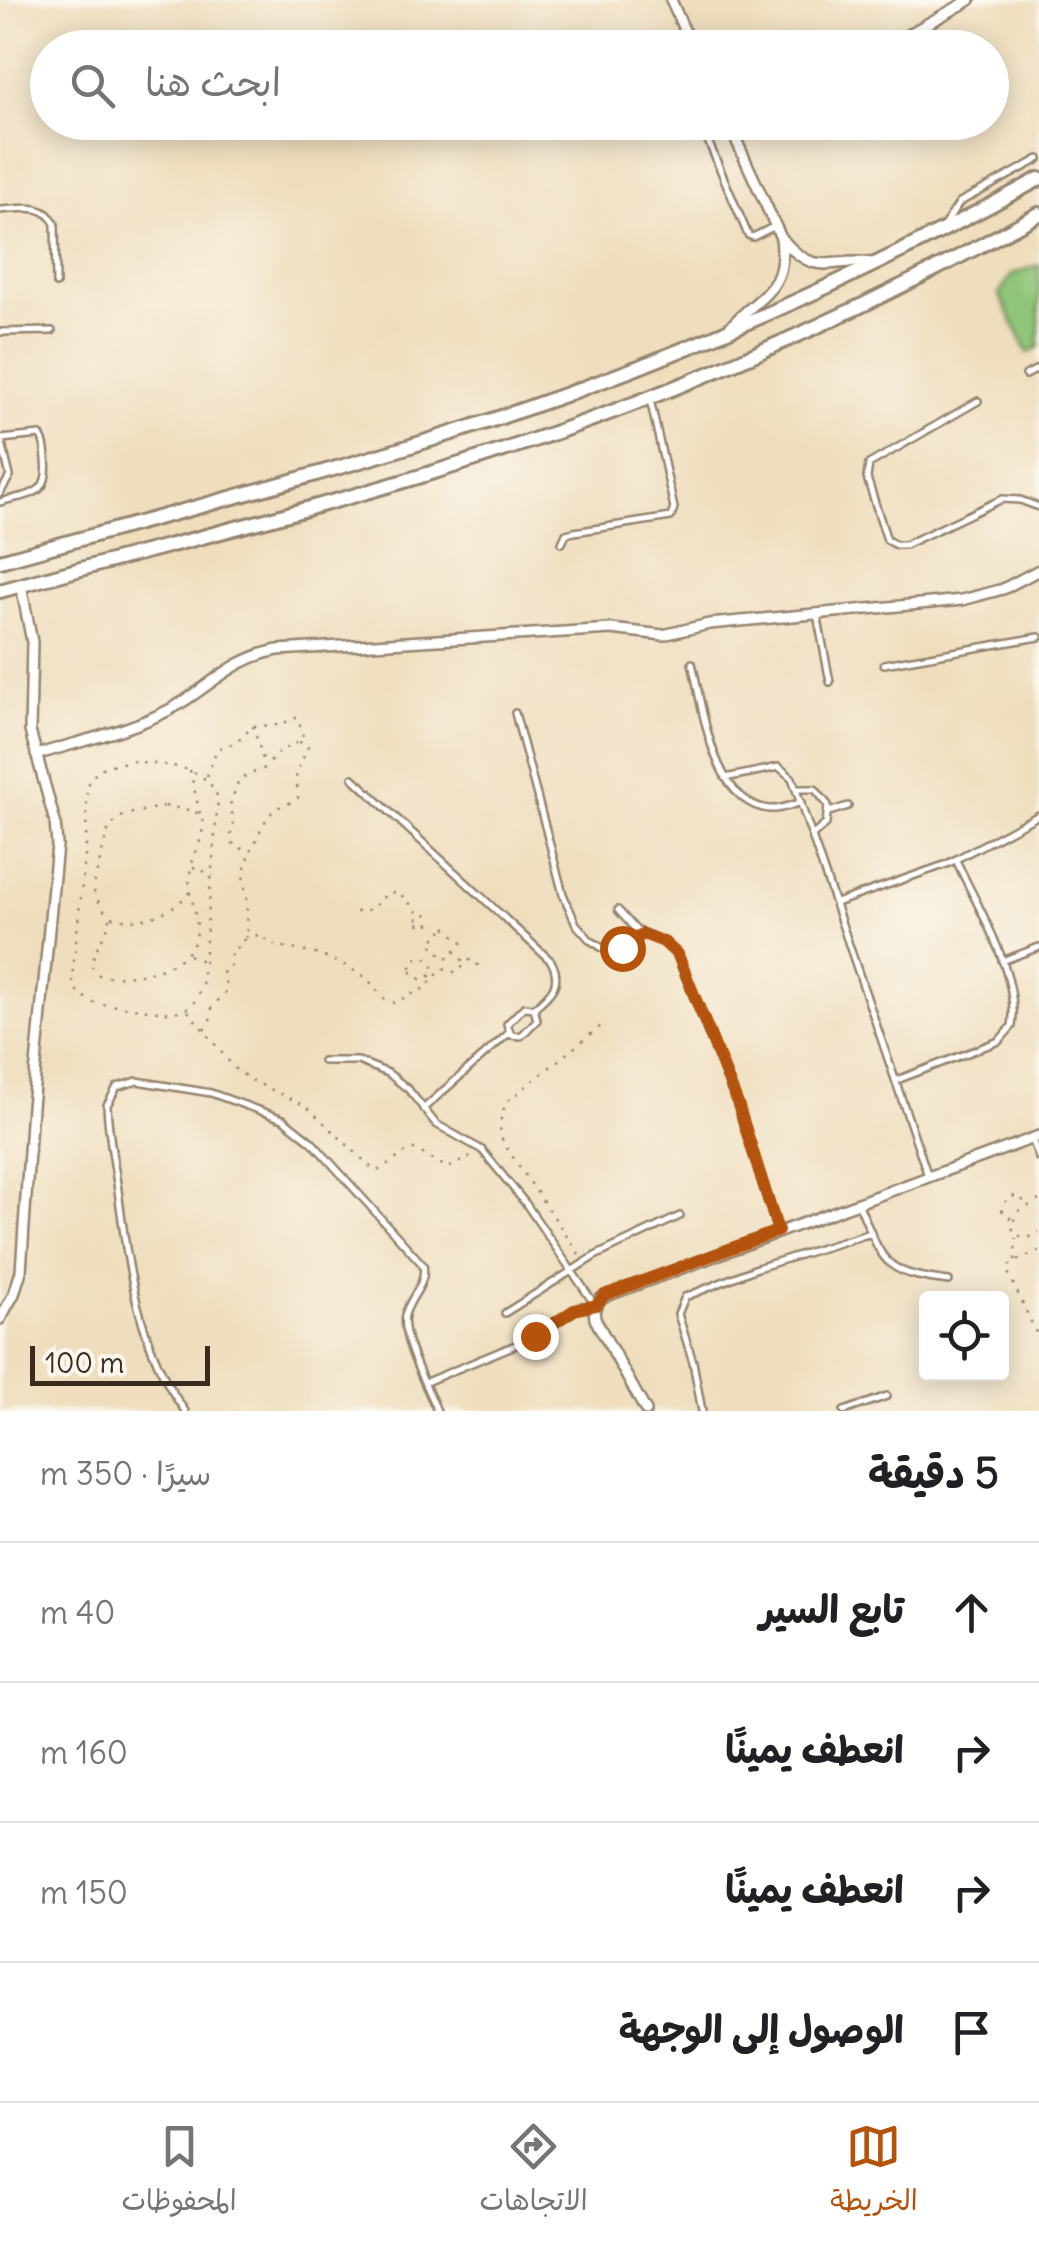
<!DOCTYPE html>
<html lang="ar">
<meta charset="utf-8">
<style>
:root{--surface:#fff;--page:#f6f6f6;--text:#202124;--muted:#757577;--line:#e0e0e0;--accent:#b45309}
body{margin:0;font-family:Delius,"Playpen Sans Arabic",sans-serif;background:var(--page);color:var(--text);direction:rtl}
.controls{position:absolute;right:30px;bottom:30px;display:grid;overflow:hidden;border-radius:10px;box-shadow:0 5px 25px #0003}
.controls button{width:90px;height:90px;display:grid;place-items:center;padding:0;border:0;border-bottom:2px solid var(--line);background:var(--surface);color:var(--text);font:50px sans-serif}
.scale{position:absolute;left:30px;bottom:25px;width:180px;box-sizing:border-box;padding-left:10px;border:5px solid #3b2a1e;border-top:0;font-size:28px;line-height:35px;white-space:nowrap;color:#3b2a1e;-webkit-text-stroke:8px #fbf7ec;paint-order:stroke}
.stop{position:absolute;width:30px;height:30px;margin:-22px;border:8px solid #b45309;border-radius:50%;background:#fff}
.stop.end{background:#b45309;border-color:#fff;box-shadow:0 2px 10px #0008}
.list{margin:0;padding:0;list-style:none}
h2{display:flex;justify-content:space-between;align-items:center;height:130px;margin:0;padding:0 40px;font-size:42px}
h2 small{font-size:32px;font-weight:400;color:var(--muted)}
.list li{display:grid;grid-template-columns:65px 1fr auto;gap:30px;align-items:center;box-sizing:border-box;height:140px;padding:0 40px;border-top:2px solid var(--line)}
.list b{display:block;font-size:38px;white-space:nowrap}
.list em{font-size:32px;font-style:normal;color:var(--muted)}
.icon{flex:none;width:55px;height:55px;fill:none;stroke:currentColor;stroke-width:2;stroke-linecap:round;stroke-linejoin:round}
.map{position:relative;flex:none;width:1039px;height:1411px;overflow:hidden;direction:ltr}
.search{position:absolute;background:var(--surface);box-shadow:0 5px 25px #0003;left:30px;right:30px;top:30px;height:110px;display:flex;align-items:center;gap:25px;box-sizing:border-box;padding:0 35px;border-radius:55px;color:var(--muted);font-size:38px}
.sheet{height:690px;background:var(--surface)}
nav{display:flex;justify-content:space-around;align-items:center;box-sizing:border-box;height:140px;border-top:2px solid var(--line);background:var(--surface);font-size:28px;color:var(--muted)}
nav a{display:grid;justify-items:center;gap:5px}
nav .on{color:var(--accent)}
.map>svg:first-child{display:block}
.green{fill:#8fc578;stroke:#65784b;stroke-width:2.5}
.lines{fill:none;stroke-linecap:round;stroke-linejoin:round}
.lane-casing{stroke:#95846e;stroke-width:10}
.street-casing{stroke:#95846e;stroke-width:14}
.secondary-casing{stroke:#95846e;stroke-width:18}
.path{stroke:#95846e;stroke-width:2.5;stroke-dasharray:2.5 8;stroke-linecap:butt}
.lane{stroke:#fff;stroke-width:5}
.street{stroke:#fff;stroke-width:9}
.secondary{stroke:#fff;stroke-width:12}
.route{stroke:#b45309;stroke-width:12}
</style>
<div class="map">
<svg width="1039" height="1411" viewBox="0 0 1039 1411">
<rect width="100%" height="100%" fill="#fbf7ec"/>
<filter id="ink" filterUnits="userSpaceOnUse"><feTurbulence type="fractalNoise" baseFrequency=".01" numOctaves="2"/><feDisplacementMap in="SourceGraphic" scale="20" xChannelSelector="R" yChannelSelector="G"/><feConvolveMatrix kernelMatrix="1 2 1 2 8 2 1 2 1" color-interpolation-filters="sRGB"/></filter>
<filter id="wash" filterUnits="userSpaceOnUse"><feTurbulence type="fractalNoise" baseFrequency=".0048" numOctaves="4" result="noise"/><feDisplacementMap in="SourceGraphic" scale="40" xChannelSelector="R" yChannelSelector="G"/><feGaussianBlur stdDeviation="2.25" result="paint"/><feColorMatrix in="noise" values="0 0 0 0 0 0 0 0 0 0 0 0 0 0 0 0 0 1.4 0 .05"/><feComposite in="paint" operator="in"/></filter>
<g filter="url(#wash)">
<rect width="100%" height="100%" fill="#efdebe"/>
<!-- green -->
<path class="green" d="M1039,265V347L1028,353L999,294L1012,274Z"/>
</g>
<g filter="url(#ink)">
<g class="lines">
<!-- lane casing -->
<g class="lane-casing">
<path id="lane" d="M700,122L748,235L753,237L775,226
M0,210C21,209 45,202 55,224L56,284
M945,224L960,202L1039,159
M0,332L52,331
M1026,375L1039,368
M978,401L869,464L867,478L887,540L896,545H905L1002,499L1020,500L1039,507
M0,493L10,476L1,439L40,435C45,443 45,449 46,459C50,497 31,493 0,502
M562,543L566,534L574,532L671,517L674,508L650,399
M817,614L830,682
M692,663C703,707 712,804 770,809C780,810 791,805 801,802
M884,664L1039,637
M515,713L563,894L576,924L590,940L607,951L617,950L642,935
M353,778L551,961C563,983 551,994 534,1008
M725,778L779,767L792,778L928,1176
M796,789H815L828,805L826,824L812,836
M829,812L848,806
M836,903L947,864L1039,815
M618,910L636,930L663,942L677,955L737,1104L778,1231
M1002,961L1039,947
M524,1007L534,1008L537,1020L521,1036L511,1035L507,1024Z
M323,1061H358L388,1073L408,1089L436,1124L482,1150L526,1204L595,1305L582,1306L525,1341L426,1382
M897,1080L999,1041L1012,1026C1021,976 976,904 956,860
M423,1109L509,1033
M1032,1139L1039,1158
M859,1205C884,1263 882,1273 949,1281
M505,1313L595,1256L680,1216
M185,1411C138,1347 128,1267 118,1190C114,1162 108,1133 107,1105L117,1087L137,1081L211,1093L283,1119L312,1142L423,1265C427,1285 410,1296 405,1315C400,1337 428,1389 437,1411
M702,1411L693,1362L678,1314L685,1297L757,1268L871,1233
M844,1411L887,1396"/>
</g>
<!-- street casing -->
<g class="street-casing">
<path id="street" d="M671,0L692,48
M884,48L970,0
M728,122L781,238C788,291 760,294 730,327
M783,240C817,279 830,257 872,263
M36,755C80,741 129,731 169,710C210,688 230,659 278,650L611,629L663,635L709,624L962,600L1003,589L1039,570
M0,1319L14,1294L21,1271L32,1107L57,845L55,822L30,731L32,642L21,585
M646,1411L595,1319L594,1310L601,1298L1039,1136"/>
</g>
<!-- secondary casing -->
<g class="secondary-casing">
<path id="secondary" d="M0,561C155,518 312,478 465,429C664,365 856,280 1039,179
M0,591C159,547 319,509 476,459C671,397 860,313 1039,214"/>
</g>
<!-- path -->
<path class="path" d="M253,726L265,766
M299,742L305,743L308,747L296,773L298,798C291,804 281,805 274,810C265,818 256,839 254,848L247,851L234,845L230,838L234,821L230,805L239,779L265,768L280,751Z
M132,761C164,766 207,763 218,799L202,986L192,1007L172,1013L94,1003L78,993L72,979L86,847L87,786L95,774L105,766Z
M190,770L200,814
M207,776L217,749L237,742L253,726L279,725L298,717L304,741
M165,806L195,811L203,821C204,840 192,855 190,874C187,894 197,910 197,929C196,970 131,979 100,976L92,967L94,954L111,921L95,896L93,886L109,827L124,815Z
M193,867L213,875
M356,912L372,909C395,881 400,893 420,915
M418 920a6 6 0 1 1 12 0a6 6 0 1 1-12 0Z
M112,917C143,925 167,915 190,893
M446,927L462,943L446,959L430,943Z
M245,937L260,935L274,945L320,955L344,965L367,978L383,998L393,1003L425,988L442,969L448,968L456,973L471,959L479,966
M454,951L465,963
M189,955L204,962
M411 968a11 11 0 1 1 22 0a11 11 0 1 1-22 0Z
M188,1011L235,1069L253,1081L306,1106L374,1170H380L412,1148L448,1168L474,1155
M204,1029L210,1020L212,1008L227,990L223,971L231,965V953L242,943L247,933V902L243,874L251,851
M1039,1200L1019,1211L1011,1225C1016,1239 1028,1241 1039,1232
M1011,1219L1002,1210L1008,1197L1017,1196L1028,1204
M1039,1251L1011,1263L1007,1270L1039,1339
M579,1254L504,1144C497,1130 500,1112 509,1100L601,1026
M1015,1260L1016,1238"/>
<!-- lane -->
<use href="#lane" class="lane"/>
<!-- street -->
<use href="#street" class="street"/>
<!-- secondary -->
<use href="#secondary" class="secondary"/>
</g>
</g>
<g class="lines" filter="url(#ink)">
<!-- route -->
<path class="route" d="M535,1336L574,1310L596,1305L605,1295L778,1231L738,1104L678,955L664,942L643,934L622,948"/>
</g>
</svg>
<div class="controls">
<button><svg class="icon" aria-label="locate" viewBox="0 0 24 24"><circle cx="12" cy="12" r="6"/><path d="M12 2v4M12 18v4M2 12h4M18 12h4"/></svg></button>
</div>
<div class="scale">100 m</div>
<div class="stop" style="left:622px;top:948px"></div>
<div class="stop end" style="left:535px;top:1336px"></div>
<div class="search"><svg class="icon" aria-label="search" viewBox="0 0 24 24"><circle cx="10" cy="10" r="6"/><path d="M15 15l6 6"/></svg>ابحث هنا</div>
</div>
<section class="sheet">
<h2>5 دقيقة<small>سيرًا · 350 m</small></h2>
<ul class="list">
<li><svg class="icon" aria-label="ahead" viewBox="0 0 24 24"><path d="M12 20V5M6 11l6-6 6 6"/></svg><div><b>تابع السير</b></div><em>40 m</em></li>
<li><svg class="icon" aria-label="right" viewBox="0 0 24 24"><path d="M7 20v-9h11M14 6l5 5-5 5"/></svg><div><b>انعطف يمينًا</b></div><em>160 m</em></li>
<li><svg class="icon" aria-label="right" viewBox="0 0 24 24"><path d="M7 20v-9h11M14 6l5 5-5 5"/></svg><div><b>انعطف يمينًا</b></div><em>150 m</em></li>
<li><svg class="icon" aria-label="arrive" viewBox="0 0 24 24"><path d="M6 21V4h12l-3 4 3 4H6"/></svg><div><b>الوصول إلى الوجهة</b></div></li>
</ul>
</section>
<nav>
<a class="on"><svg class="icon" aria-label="map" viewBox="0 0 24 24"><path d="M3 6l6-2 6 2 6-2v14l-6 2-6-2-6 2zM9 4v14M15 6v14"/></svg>الخريطة</a>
<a><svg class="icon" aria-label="directions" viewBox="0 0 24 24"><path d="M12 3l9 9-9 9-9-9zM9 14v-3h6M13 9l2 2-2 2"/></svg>الاتجاهات</a>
<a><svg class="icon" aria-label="saved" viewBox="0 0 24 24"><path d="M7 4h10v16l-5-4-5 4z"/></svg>المحفوظات</a>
</nav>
